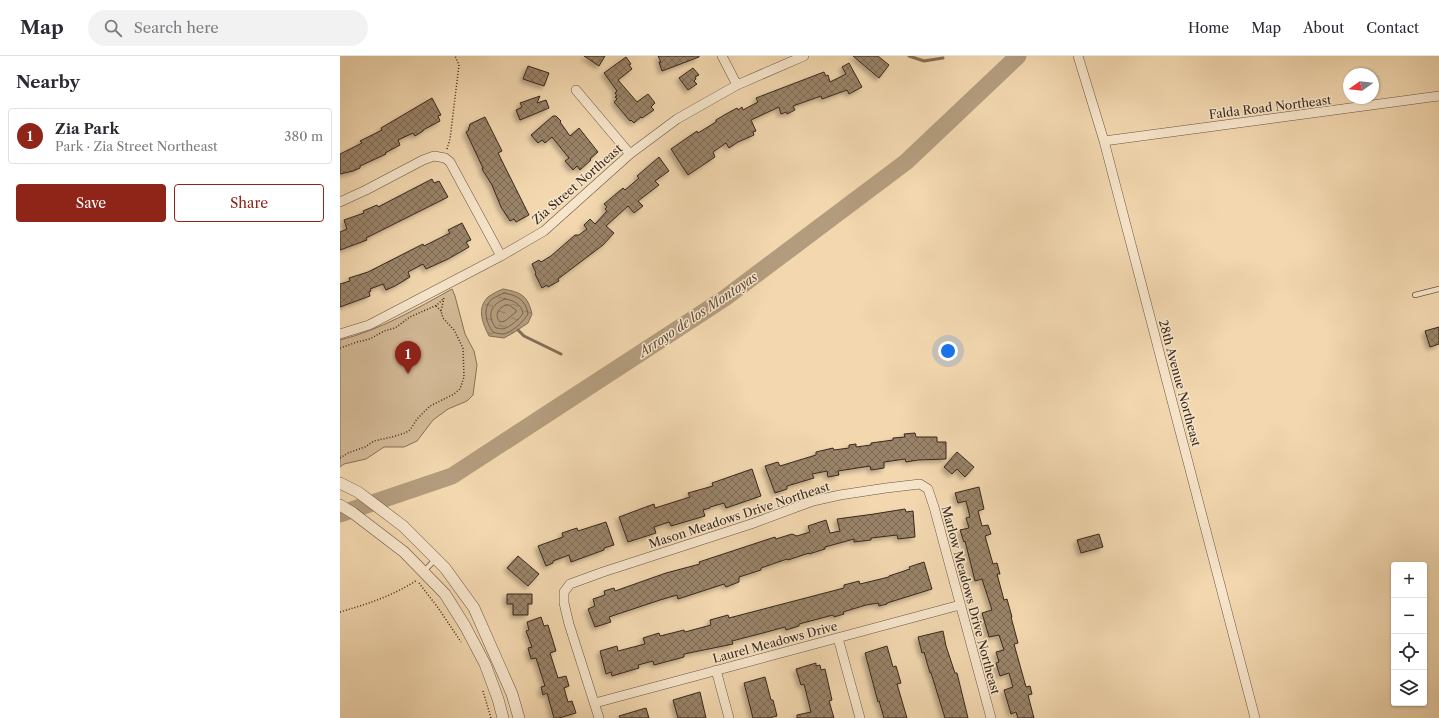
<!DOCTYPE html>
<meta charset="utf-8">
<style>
:root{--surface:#fff;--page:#f2f2f3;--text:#2b2b33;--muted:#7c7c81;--line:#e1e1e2;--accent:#8f2418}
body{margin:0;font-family:"Libre Caslon Text",serif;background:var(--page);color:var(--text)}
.controls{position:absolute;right:12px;bottom:12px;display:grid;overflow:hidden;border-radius:4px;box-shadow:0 1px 3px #0004}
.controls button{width:36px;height:36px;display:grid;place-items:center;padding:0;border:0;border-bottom:1px solid var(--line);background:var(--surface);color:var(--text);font:20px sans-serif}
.compass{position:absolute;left:1003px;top:12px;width:36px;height:36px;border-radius:50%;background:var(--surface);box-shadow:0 1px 3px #0004;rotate:255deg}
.you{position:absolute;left:608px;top:295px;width:14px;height:14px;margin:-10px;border:3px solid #fff;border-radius:50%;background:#1a73e8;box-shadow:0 0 0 6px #1a73e833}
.badge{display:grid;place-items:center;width:26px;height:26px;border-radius:50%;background:var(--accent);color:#fff;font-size:13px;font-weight:700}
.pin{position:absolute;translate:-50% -33px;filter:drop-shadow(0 1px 2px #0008)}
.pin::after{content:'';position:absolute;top:21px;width:14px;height:12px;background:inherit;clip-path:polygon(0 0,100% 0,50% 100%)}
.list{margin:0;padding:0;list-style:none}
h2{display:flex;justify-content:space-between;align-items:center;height:52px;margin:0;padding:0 16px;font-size:17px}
h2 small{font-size:13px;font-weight:400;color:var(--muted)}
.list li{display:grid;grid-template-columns:26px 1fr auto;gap:12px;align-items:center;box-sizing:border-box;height:56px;margin:0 8px 8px;padding:0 8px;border:1px solid var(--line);border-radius:4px}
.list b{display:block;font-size:15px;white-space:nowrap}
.list p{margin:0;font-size:13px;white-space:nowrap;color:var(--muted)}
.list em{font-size:13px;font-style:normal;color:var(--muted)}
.actions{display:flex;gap:8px;padding:12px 16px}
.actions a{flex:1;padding:9px 0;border:1px solid var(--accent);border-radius:4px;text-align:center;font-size:14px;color:var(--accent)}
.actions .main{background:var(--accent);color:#fff}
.icon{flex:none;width:22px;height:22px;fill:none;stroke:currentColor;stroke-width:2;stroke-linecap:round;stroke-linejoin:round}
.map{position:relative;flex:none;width:1099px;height:662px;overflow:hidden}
header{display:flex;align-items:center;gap:24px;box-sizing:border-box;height:56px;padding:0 20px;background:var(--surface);border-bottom:1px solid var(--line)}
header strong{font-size:19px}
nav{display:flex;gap:22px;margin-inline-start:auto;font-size:14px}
.search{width:280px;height:36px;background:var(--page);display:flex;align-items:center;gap:10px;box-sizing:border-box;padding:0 14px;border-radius:22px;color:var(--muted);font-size:15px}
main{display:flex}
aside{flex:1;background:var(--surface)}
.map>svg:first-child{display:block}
.park{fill:#d3b996;stroke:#867158}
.water{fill:url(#water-ripples);stroke:#826e56}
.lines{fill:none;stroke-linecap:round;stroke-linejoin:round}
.shore{stroke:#76624c;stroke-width:1}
.stream{stroke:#826e56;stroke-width:3}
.river{stroke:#b39c7d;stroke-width:17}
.building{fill:url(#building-cross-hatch);stroke:#39291b;filter:url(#shadow)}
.service-casing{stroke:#675440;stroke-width:6}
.minor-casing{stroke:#675440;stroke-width:10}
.tertiary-casing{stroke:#675440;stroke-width:12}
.path{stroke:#39291b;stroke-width:1.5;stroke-dasharray:1 2;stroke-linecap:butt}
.service{stroke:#f7e5cb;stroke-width:4.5}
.minor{stroke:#f7e5cb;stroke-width:9}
.tertiary{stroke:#f7e5cb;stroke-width:11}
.labels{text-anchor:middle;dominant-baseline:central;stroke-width:3;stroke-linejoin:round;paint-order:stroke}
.street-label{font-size:12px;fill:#39291b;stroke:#f7e5cb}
.water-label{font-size:13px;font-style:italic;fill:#5e4c38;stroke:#f7e5cb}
</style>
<header>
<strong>Map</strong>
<div class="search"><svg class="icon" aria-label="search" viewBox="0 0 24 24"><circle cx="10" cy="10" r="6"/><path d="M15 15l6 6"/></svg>Search here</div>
<nav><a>Home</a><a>Map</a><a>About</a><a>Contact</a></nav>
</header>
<main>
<aside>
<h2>Nearby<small></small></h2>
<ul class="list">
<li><span class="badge">1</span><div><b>Zia Park</b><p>Park · Zia Street Northeast</p></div><em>380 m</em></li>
</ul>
<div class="actions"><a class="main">Save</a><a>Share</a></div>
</aside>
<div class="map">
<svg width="1099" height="662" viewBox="0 0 1099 662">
<defs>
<pattern id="water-ripples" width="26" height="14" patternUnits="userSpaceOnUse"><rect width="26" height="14" fill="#b39c7d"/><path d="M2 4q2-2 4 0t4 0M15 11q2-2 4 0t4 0" fill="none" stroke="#937f66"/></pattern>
<pattern id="building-cross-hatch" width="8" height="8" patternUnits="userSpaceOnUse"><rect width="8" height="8" fill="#998368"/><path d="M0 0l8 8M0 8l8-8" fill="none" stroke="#7e6b55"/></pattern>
<filter id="shadow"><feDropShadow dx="-3" dy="3" stdDeviation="2" flood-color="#0004"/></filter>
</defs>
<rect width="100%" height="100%" fill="#f2d7af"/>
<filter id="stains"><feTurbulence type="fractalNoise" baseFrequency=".005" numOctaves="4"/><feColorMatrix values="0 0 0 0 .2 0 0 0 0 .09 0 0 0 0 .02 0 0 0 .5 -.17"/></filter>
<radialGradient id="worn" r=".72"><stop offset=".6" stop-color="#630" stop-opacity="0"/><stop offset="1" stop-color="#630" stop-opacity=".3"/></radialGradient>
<!-- park -->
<path class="park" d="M112,233L115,240L125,278L134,295L137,309L133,339L127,345L108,353L93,364L77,385L64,391H44L26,403L4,408L0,411V284C40,274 76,253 112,233Z"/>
<!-- water -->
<path class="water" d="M163,233C181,236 188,240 192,258L188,267L173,277L164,282L149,280C143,268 136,253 148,241C152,238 158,235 163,233Z"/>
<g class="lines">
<!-- shore -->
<path class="shore" d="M164,237C177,239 186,244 188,258C184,265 172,277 163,278C160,278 156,277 153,276C146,267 142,252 152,243C155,241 160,239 164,237Z
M165,243C173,244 181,248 183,257C180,263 170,271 163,273C162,273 157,272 156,272C146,259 151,248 165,243Z
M166,249H169L176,254V256L165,265L160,266C154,259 158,252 166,249Z"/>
<!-- stream -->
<path class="stream" d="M569,0L584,5L603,2
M178,274L184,280L221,298"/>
<!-- river -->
<path class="river" d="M0,458L112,420L385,242L566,106L678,0"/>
</g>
<!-- building -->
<path class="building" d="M244,0H265L259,10Z
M318,0H359V1L322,15L319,6H321Z
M513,0H538L549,9L539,22Z
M286,1L291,8L289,9L292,13L278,24L297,46L308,38L315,47L311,51L314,54L302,62L301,61L294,67L291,64L290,65L274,46L277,43L275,41L277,40L275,37L277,35L264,17Z
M509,7L522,31L509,38L507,34L482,43L481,40L453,50L455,54L447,58L446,56L441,58L439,51L411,64L416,75L413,76L414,79L398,86L389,92L386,87L373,96L375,101L348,119L331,93L357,75L358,77L376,66V64L386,58L397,52L398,54L402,51L403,54L418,46L416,42L484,16L486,20L488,19L490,26L506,18L502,11Z
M188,10L209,17L204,30L183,23Z
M353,12L359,19L355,21L356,23L354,25L357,28L348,34L339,22Z
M200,40L197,47L206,44L209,52L180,64L176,54L182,51L180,47Z
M92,42L101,59L98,60L100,65L83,74V75L75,80L73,77L58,84L60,89L45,97L46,98L20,110V112L13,115L0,118V98L22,87L20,85L42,74L41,72Z
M213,60H216L221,65L220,66L230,80L239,72L258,96L250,103L251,104L240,114L237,110L233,114L225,105L229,102L212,81L205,87L202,84L198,87L191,79Z
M145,61L162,95L158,97L189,159L176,166L174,163L170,165L161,151L152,129L142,113L143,112L126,76L128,75L130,68Z
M319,101L329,115L315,125L319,129L298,145L303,150L294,157L288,150L266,170L274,177L263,189L218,223L219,225L208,231L207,229L202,232L195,218L196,217L192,208L199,204L201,206L211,200L235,179H239L247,173L244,169L250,163L255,168L267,155L265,153L267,151L264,148L283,132L285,134L299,122L297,120Z
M92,123L94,127L99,125L108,141L26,182L27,184L0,194V176L7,173L4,164L24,157L23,155L37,149L38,151Z
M122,167L131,184L126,186L129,191L108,203L86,213L83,208L68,216L70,221L55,230L46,234L43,228L30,233L31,235L29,236L30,240L0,251V228L10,225L9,222L28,216L83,188L84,190L110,177L108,174Z
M1099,271V288L1090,291L1085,275Z
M575,377L576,381H597V386H606V403L578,404L566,406L565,403L544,406V412L531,414L530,410L498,415L499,419L488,421L487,415L472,418L474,422L447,430V433L435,437L425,410L438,406L440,410L476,399V396L493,392L494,394L509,392V389L516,388V391L531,389V387L553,384V382L565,381L564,378Z
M617,396L634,411L625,421L617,413L612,418L604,411Z
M412,413L421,440L386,452L384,447L370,451V452L363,454L365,460L331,470L329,466L314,471L316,477L288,486L279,461L314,448L315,452L350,441L348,437L373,430L372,427Z
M639,431L644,453L638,455L642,470L648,469L651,478L645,480L653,508L657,507L660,518H657L664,544L667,543L672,561H671L678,587L674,588L686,631L690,630L692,638L688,639L694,662H678L676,656L671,658L664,634L673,631L669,617L660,620L656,607L659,606L656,596L664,594L659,579L649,581L642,557L652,554L642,523L635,525L625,485L624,486L620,474L629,472L626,462L630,461L626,445L618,447L615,437Z
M565,453L566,456L573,455L575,481L558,483L557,479L531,482V484L514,486V483L485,491V493L469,498V497L448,504L447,503L421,512V514L399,521V526L386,531L384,528L338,543L337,539L320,544L269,561L271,566L255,571L248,553L255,550L253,543L265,539L264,535L274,532L275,535L326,517L360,508L359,506L435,481L436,483L452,478L457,480L470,476L468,470L486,464L490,477L500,475L497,463L534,458Z
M266,466L274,489L264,492V494L231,506L229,499L213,505V507L206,510L198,490L223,481L222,477L237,472L238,475Z
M759,478L763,491L741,497L737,484Z
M178,500L199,518L188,530L167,512Z
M584,506L592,533L547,547V548L539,550L538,547L526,549L503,556L504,558L494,561L493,559L459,568V570L446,574L445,571L423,577L392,585L393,588L344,598V601L314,609L313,605L298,609L299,612L272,620L271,616L266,618L260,595L277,590L278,595L305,588L303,582L319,577L320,580L344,574L345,576L371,569L370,564L388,559L389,562L504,532V529L519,525L520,528L549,521V520L570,513L569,511Z
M167,538H192V548H188V559H173V548H167Z
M201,561L204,570L208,569L216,595L210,597L218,622L226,620L229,630L224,632L228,646L232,645L236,657L219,662H214L207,637L203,639L201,631L205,630L196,602L191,603L188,592L192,591L186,575L189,574L187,566Z
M603,575L606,590L615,617H617L628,662H605L591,617H590L584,596L582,597L578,581Z
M547,590L553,611L556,610L561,627L557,628L567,662H544L539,645L538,646L525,597Z
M476,607V610L480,609L481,614L485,613L492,644L489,645L494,662H457V659L471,656L464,628L461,629L456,613Z
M425,621L431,644H433L437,660L429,662H413L404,627Z
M360,636L366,662H338L333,644Z
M306,652L309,662H280L279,660Z"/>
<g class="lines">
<!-- service casing -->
<g class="service-casing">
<path id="service" d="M1075,239L1099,233
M83,516L96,503"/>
</g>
<!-- minor casing -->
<g class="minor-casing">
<path id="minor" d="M382,0L397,29
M738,0L764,85L915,662
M236,34L290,98
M764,85L1099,40
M0,146L26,134L83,104L94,100L105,102L110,106L161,200
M0,278L29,269L161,200L204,175L290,98L337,63L397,29L464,0
M498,582L520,662
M376,614L389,662
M255,647L620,549
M259,662L229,568L224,547V536L230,528L263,516L411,468L473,445L500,439L546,432L580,428L588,433L594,451L651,662"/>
</g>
<!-- tertiary casing -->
<g class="tertiary-casing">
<path id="tertiary" d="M0,427L18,436L63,470L105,512L134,552L172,638L179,662
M0,449L13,457L64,496L105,538L125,570L145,608L158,643L163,662"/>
</g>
<!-- path -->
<path class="path" d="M107,93L110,83L119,9L115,0
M96,250L101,255
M0,292L17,286L30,283L44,275L55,272L70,261L97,249L103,243
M0,402L8,397L25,391L34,385L52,381L65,377L70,374L77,363L90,350L114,338L120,333L124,321L123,292L114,274L103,262L101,255L104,242
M79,527L99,553L121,586
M0,556C27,548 53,540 77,524
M143,635L151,662"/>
<!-- service -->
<use href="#service" class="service"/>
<!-- minor -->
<use href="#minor" class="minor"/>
<!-- tertiary -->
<use href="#tertiary" class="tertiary"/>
</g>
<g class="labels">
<!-- street labels -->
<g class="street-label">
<text transform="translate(930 51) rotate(-7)">Falda Road Northeast</text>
<text transform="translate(237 128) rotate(-41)">Zia Street Northeast</text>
<text transform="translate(840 327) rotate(75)">28th Avenue Northeast</text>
<text transform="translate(399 459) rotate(-18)">Mason Meadows Drive Northeast</text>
<text transform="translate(631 544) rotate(75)">Marlow Meadows Drive Northeast</text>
<text transform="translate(435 586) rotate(-15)">Laurel Meadows Drive</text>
</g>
<!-- water labels -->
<g class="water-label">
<text transform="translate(358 258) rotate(-34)">Arroyo de los Montoyas</text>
</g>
</g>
<rect width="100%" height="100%" filter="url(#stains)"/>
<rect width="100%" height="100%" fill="url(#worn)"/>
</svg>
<div class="controls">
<button>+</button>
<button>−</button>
<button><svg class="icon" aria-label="locate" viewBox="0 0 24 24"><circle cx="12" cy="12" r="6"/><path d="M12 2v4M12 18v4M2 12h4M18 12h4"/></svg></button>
<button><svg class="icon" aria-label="layers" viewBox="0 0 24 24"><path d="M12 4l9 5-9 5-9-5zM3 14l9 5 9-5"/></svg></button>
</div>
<svg class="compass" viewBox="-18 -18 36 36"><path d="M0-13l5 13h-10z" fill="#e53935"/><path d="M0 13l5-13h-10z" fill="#7c7c81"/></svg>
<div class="you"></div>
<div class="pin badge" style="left:68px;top:318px">1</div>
</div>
</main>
